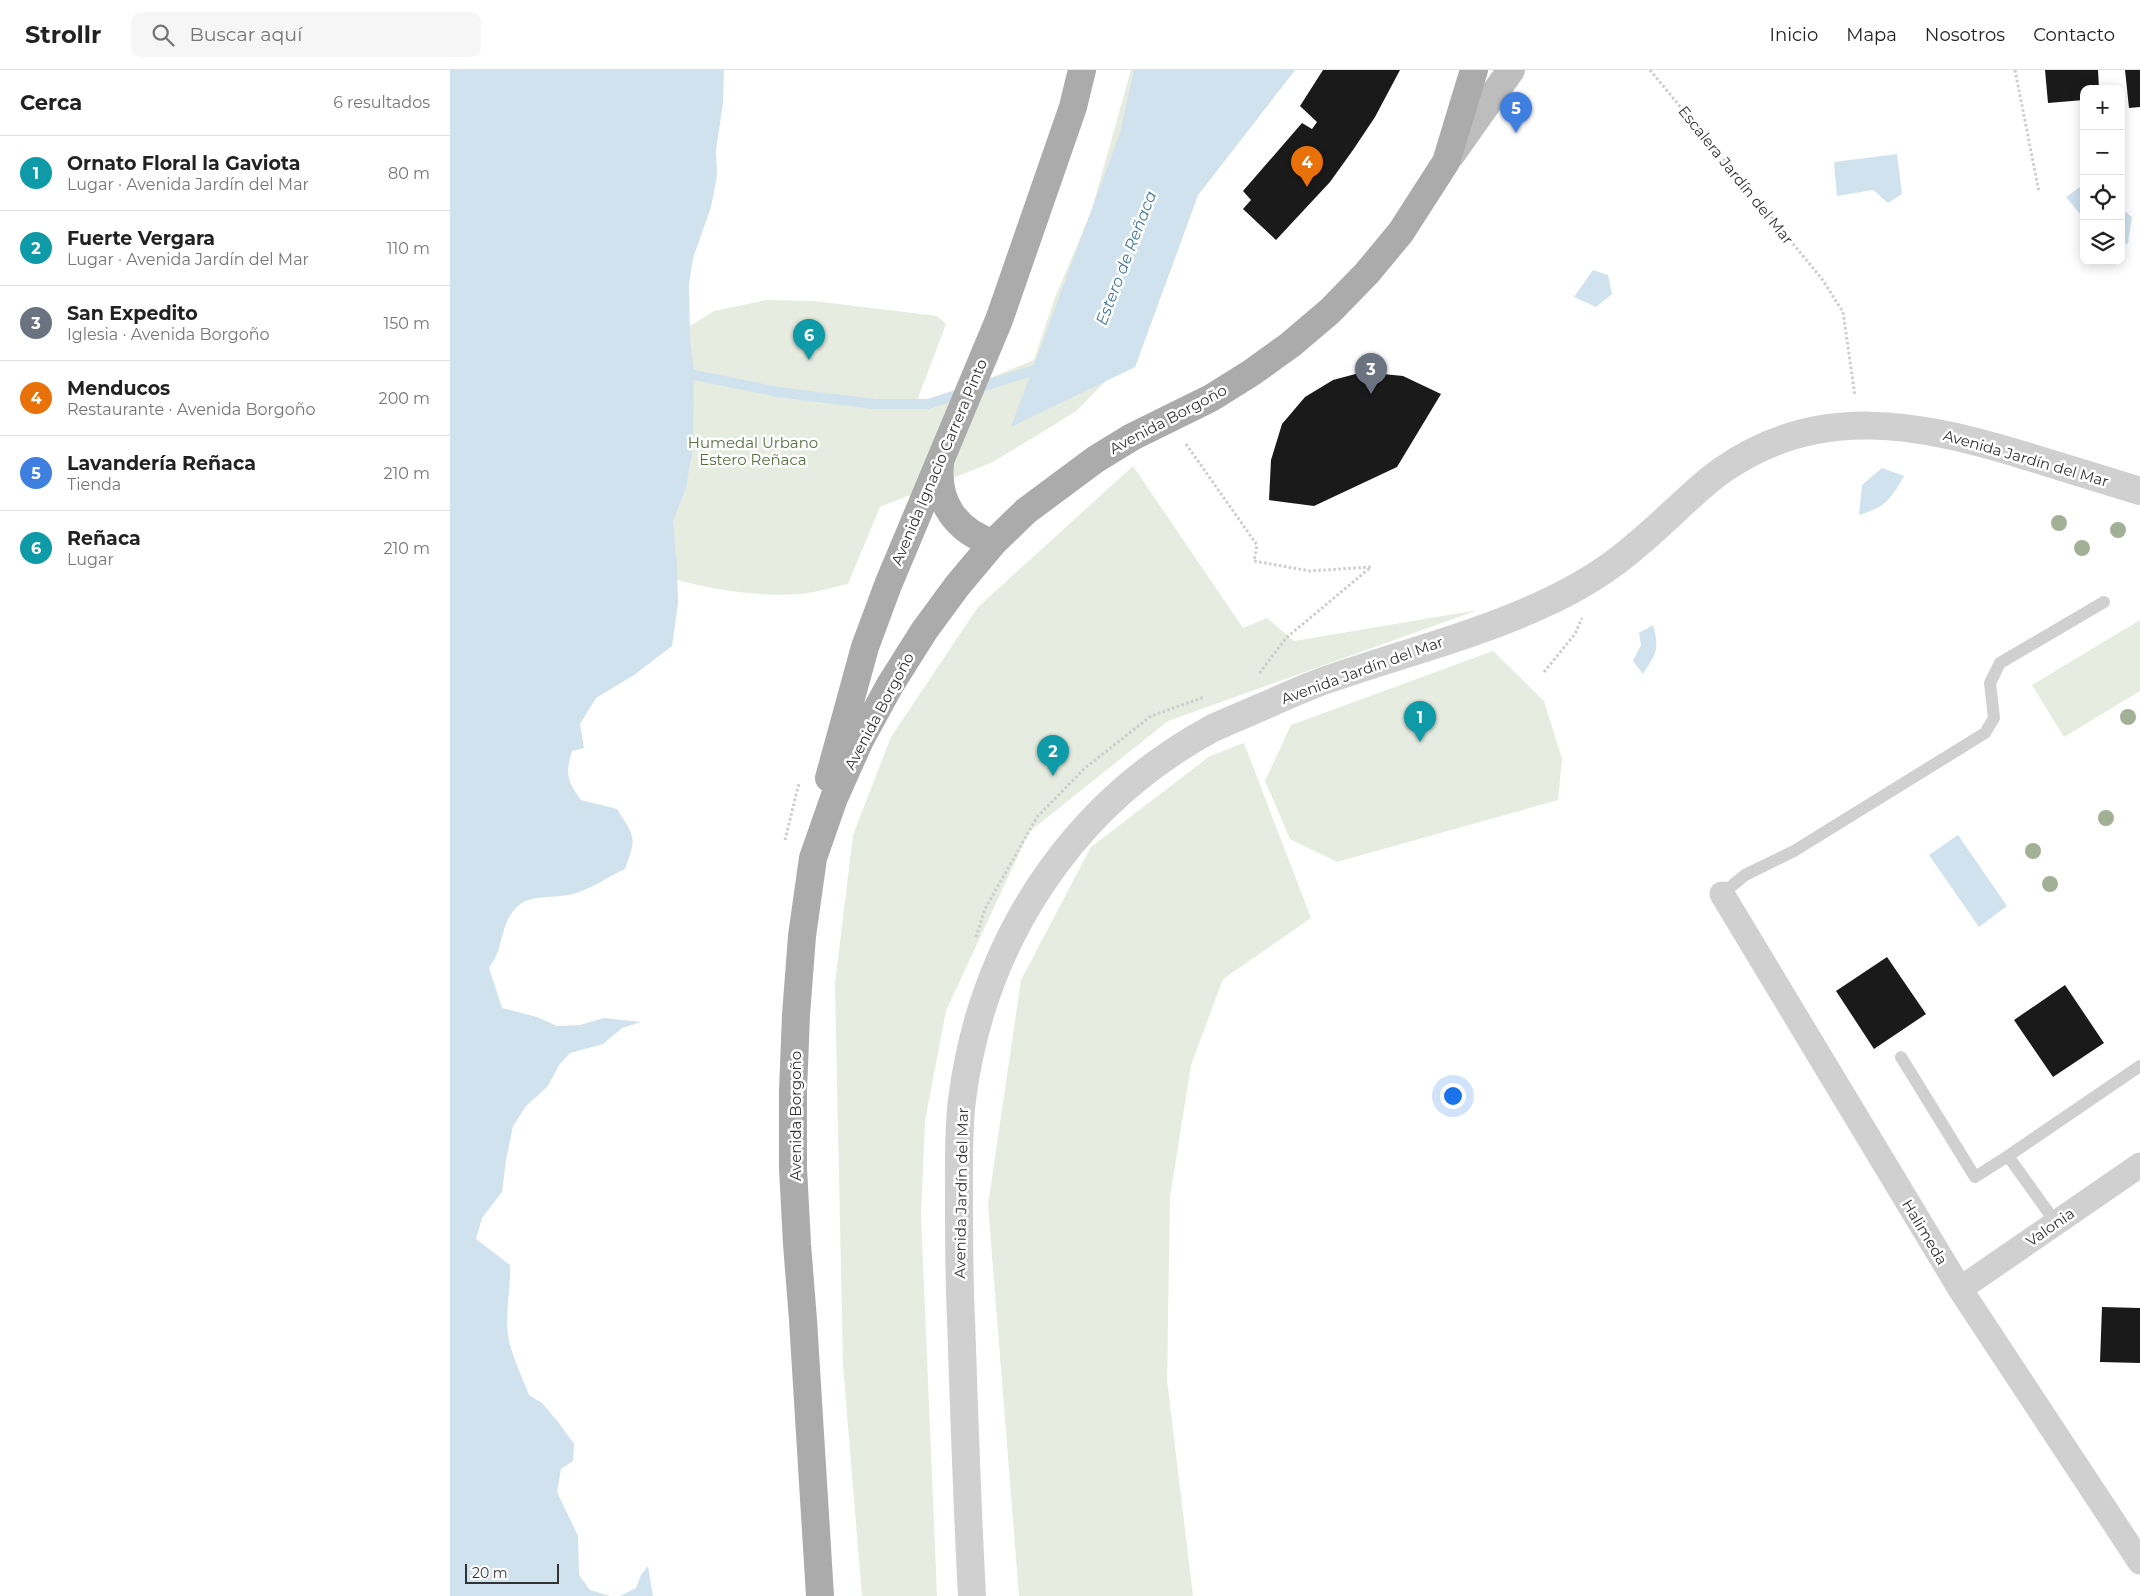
<!DOCTYPE html>
<html lang="es">
<meta charset="utf-8">
<style>
:root{--surface:#fff;--page:#f6f6f6;--text:#222;--muted:#767676;--line:#e0e0e0;--accent:#7c3aed}
body{margin:0;font-family:Montserrat,sans-serif;background:var(--page);color:var(--text)}
.controls{position:absolute;right:15px;top:15px;display:grid;overflow:hidden;border-radius:10px;box-shadow:0 2px 12px #0003}
.controls button{width:45px;height:45px;display:grid;place-items:center;padding:0;border:0;border-bottom:1px solid var(--line);background:var(--surface);color:var(--text);font:25px sans-serif}
.scale{position:absolute;left:15px;bottom:12px;width:94px;box-sizing:border-box;padding-left:5px;border:2px solid #333;border-top:0;font-size:14px;line-height:18px;white-space:nowrap;color:#333;-webkit-text-stroke:4px #fff;paint-order:stroke}
.you{position:absolute;left:1002px;top:1025px;width:18px;height:18px;margin:-12px;border:4px solid #fff;border-radius:50%;background:#1a73e8;box-shadow:0 0 0 8px #1a73e833}
.badge{display:grid;place-items:center;width:32px;height:32px;border-radius:50%;background:var(--accent);color:#fff;font-size:16px;font-weight:700}
.pin{position:absolute;translate:-50% -41px;filter:drop-shadow(0 1px 2px #0008)}
.pin::after{content:'';position:absolute;top:26px;width:18px;height:15px;background:inherit;clip-path:polygon(0 0,100% 0,50% 100%)}
.list{margin:0;padding:0;list-style:none}
h2{display:flex;justify-content:space-between;align-items:center;height:65px;margin:0;padding:0 20px;font-size:21px}
h2 small{font-size:16px;font-weight:400;color:var(--muted)}
.list li{display:grid;grid-template-columns:32px 1fr auto;gap:15px;align-items:center;box-sizing:border-box;height:75px;padding:0 20px;border-top:1px solid var(--line)}
.list b{display:block;font-size:19px;white-space:nowrap}
.list p{margin:0;font-size:16px;white-space:nowrap;color:var(--muted)}
.list em{font-size:16px;font-style:normal;color:var(--muted)}
.icon{flex:none;width:28px;height:28px;fill:none;stroke:currentColor;stroke-width:2;stroke-linecap:round;stroke-linejoin:round}
.map{position:relative;flex:none;width:1690px;height:1526px;overflow:hidden}
header{display:flex;align-items:center;gap:30px;box-sizing:border-box;height:70px;padding:0 25px;background:var(--surface);border-bottom:1px solid var(--line)}
header strong{font-size:24px}
nav{display:flex;gap:28px;margin-inline-start:auto;font-size:18px}
.search{width:350px;height:45px;background:var(--page);display:flex;align-items:center;gap:12px;box-sizing:border-box;padding:0 18px;border-radius:10px;color:var(--muted);font-size:19px}
main{display:flex}
aside{flex:1;background:var(--surface)}
.map>svg:first-child{display:block}
.green{fill:#e6ecdf}
.water{fill:#cfe2ee}
.lines{fill:none;stroke-linecap:round;stroke-linejoin:round}
.stream{stroke:#cfe2ee;stroke-width:10}
.building{fill:#1a1a1a}
.path{stroke:#cdcdcd;stroke-width:3;stroke-dasharray:2.5 2.5;stroke-linecap:butt}
.service{stroke:#d0d0d0;stroke-width:12}
.minor{stroke:#d0d0d0;stroke-width:25}
.tertiary{stroke:#d0d0d0;stroke-width:28}
.secondary{stroke:#bdbdbd;stroke-width:28}
.primary{stroke:#ababab;stroke-width:28}
.tree{fill:#a2b095}
.labels{text-anchor:middle;dominant-baseline:central;stroke-width:5;stroke-linejoin:round;paint-order:stroke}
.street-label{font-size:15px;fill:#333;stroke:#fff}
.park-label{font-size:15px;fill:#56703f;stroke:#fff}
.water-label{font-size:16px;font-style:italic;fill:#3f7597;stroke:#fff}
</style>
<header>
<strong>Strollr</strong>
<div class="search"><svg class="icon" aria-label="search" viewBox="0 0 24 24"><circle cx="10" cy="10" r="6"/><path d="M15 15l6 6"/></svg>Buscar aquí</div>
<nav><a>Inicio</a><a>Mapa</a><a>Nosotros</a><a>Contacto</a></nav>
</header>
<main>
<aside>
<h2>Cerca<small>6 resultados</small></h2>
<ul class="list">
<li><span class="badge" style="background:#0f9aa8">1</span><div><b>Ornato Floral la Gaviota</b><p>Lugar · Avenida Jardín del Mar</p></div><em>80 m</em></li>
<li><span class="badge" style="background:#0f9aa8">2</span><div><b>Fuerte Vergara</b><p>Lugar · Avenida Jardín del Mar</p></div><em>110 m</em></li>
<li><span class="badge" style="background:#6b7280">3</span><div><b>San Expedito</b><p>Iglesia · Avenida Borgoño</p></div><em>150 m</em></li>
<li><span class="badge" style="background:#e8710a">4</span><div><b>Menducos</b><p>Restaurante · Avenida Borgoño</p></div><em>200 m</em></li>
<li><span class="badge" style="background:#3f7fe0">5</span><div><b>Lavandería Reñaca</b><p>Tienda</p></div><em>210 m</em></li>
<li><span class="badge" style="background:#0f9aa8">6</span><div><b>Reñaca</b><p>Lugar</p></div><em>210 m</em></li>
</ul>
</aside>
<div class="map">
<svg width="1690" height="1526" viewBox="0 0 1690 1526">
<rect width="100%" height="100%" fill="#fff"/>
<!-- green -->
<path class="green" d="M681,0H845L748,125L685,297L657,310L625,342L543,392L430,437L398,514C382,517 365,523 349,524C292,528 237,514 183,497L206,277L264,241L317,230L364,231L487,246L496,254L464,339L584,290L604,230L641,142Z
M683,396L793,558L817,548L844,571L1028,540L718,651L579,762L496,941L475,1051L471,1145L487,1526H412L393,1295L385,914L403,765L441,667L528,537Z
M1690,550V621L1614,667L1582,615Z
M1043,581L1094,631L1112,689L1108,730L887,792L840,769L815,711L841,655Z
M794,673L861,848L773,909L741,995L720,1127L717,1310L743,1526H569L538,1135L571,910L641,777L760,686Z"/>
<!-- water -->
<path class="water" d="M0,0H274L273,33L266,80L267,106L261,137L243,188L239,214L240,270L244,305L243,376L236,418L223,451L227,495L228,534L222,576L184,605L146,628L130,654L134,678L122,681C115,703 117,711 131,730L167,739C185,767 187,767 175,799C157,807 142,819 123,824C105,829 78,823 65,839C54,851 53,866 48,881C46,887 42,893 39,898L52,938L87,947L107,956L130,955L154,948L191,952L172,958L153,974L120,983L109,995L98,1016L76,1036L63,1056L56,1090L52,1122L32,1148L26,1169L60,1195C61,1218 55,1242 58,1265C61,1285 72,1306 79,1325L92,1333L109,1353L124,1374L123,1391L111,1399L107,1422L128,1466L129,1505L140,1520L160,1526H0Z
M684,0H845L748,125L685,297L561,357L670,63Z
M1447,84L1452,124L1438,133L1423,120L1387,126L1384,92Z
M1634,114V149L1616,127Z
M1671,138L1682,147L1678,173L1671,177Z
M1143,200L1158,205L1162,224L1146,237L1124,227Z
M1432,398L1454,406C1440,430 1436,437 1409,445L1412,415Z
M1203,555C1210,580 1206,583 1193,604L1183,591L1191,575L1189,563Z
M1508,765L1557,836L1529,857L1479,785Z
M198,1496L203,1526H170L186,1518L191,1505Z"/>
<g class="lines">
<!-- stream -->
<path class="stream" d="M244,305L328,322L424,334H478L594,297"/>
</g>
<!-- building -->
<path class="building" d="M873,0H950L925,47L903,80L880,112L826,170L793,139L801,130L793,121L852,53L862,59L867,52L850,36Z
M1595,0H1648L1649,19H1634V30L1598,33Z
M1675,0H1690V37L1679,38Z
M913,302L953,306L991,324L947,397L864,436L819,430L821,390L832,354L855,327L883,310Z
M1437,887L1476,944L1424,979L1386,921Z
M1615,915L1654,973L1603,1007L1564,950Z
M1652,1237L1690,1238V1293L1650,1292Z"/>
<g class="lines">
<!-- path -->
<path class="path" d="M1200,0L1372,209L1393,242L1405,326
M1565,0L1589,122
M736,374L807,475L804,491L860,501L921,497L836,568L808,605
M1094,602L1125,564L1132,548
M335,770L349,713
M526,867L535,839L587,747L635,698L701,646L754,627"/>
<!-- service -->
<path class="service" d="M1272,824L1295,805L1344,781L1535,663L1544,648L1540,613L1550,593L1654,532
M1451,987L1525,1107L1558,1086L1606,1153
M1558,1086L1690,996"/>
<!-- minor -->
<path class="minor" d="M1272,824L1510,1219L1690,1492
M1510,1219L1690,1095"/>
<!-- tertiary -->
<path class="tertiary" d="M522,1526C517,1433 514,1341 511,1248C509,1208 509,1169 509,1129C509,1096 508,1062 512,1030C532,871 622,734 763,658C778,651 794,645 809,638C833,628 857,616 882,608C951,584 1023,566 1089,536C1125,520 1160,499 1189,473C1217,450 1242,422 1271,401C1368,332 1471,354 1576,386C1614,398 1652,409 1690,421"/>
<!-- secondary -->
<path class="secondary" d="M1001,85L1061,0"/>
<!-- primary -->
<path class="primary" d="M490,394C486,432 506,461 543,473
M379,708L415,577L438,515L549,250L623,37L632,0
M370,1526L353,1250L347,1174L343,1098V1021L346,945L352,866L363,788L384,728L410,670L440,615L474,561L507,516L543,473L576,441L646,389L682,367L761,328L801,303L840,275L880,241L917,203L951,162L996,92L1024,0"/>
</g>
<!-- trees -->
<g class="tree">
<circle cx="1609" cy="453" r="8"/>
<circle cx="1668" cy="460" r="8"/>
<circle cx="1632" cy="478" r="8"/>
<circle cx="1678" cy="647" r="8"/>
<circle cx="1656" cy="748" r="8"/>
<circle cx="1583" cy="781" r="8"/>
<circle cx="1600" cy="814" r="8"/>
</g>
<g class="labels">
<!-- street labels -->
<g class="street-label">
<text transform="translate(1286 105) rotate(51)">Escalera Jardín del Mar</text>
<text transform="translate(718 349) rotate(-28)">Avenida Borgoño</text>
<text transform="translate(1576 388) rotate(16)">Avenida Jardín del Mar</text>
<text transform="translate(489 392) rotate(-67)">Avenida Ignacio Carrera Pinto</text>
<text transform="translate(912 600) rotate(-20)">Avenida Jardín del Mar</text>
<text transform="translate(429 641) rotate(-62)">Avenida Borgoño</text>
<text transform="translate(345 1046) rotate(-90)">Avenida Borgoño</text>
<text transform="translate(511 1123) rotate(-89)">Avenida Jardín del Mar</text>
<text transform="translate(1600 1157) rotate(-35)">Valonia</text>
<text transform="translate(1475 1162) rotate(59)">Halimeda</text>
</g>
<!-- park labels -->
<g class="park-label">
<text x="303" y="372">Humedal Urbano<tspan x="303" dy="17">Estero Reñaca</tspan></text>
</g>
<!-- water labels -->
<g class="water-label">
<text transform="translate(676 188) rotate(-69)">Estero de Reñaca</text>
</g>
</g>
</svg>
<div class="controls">
<button>+</button>
<button>−</button>
<button><svg class="icon" aria-label="locate" viewBox="0 0 24 24"><circle cx="12" cy="12" r="6"/><path d="M12 2v4M12 18v4M2 12h4M18 12h4"/></svg></button>
<button><svg class="icon" aria-label="layers" viewBox="0 0 24 24"><path d="M12 4l9 5-9 5-9-5zM3 14l9 5 9-5"/></svg></button>
</div>
<div class="scale">20 m</div>
<div class="you"></div>
<div class="pin badge" style="left:970px;top:672px;background:#0f9aa8">1</div>
<div class="pin badge" style="left:603px;top:706px;background:#0f9aa8">2</div>
<div class="pin badge" style="left:921px;top:324px;background:#6b7280">3</div>
<div class="pin badge" style="left:857px;top:117px;background:#e8710a">4</div>
<div class="pin badge" style="left:1066px;top:63px;background:#3f7fe0">5</div>
<div class="pin badge" style="left:359px;top:290px;background:#0f9aa8">6</div>
</div>
</main>
